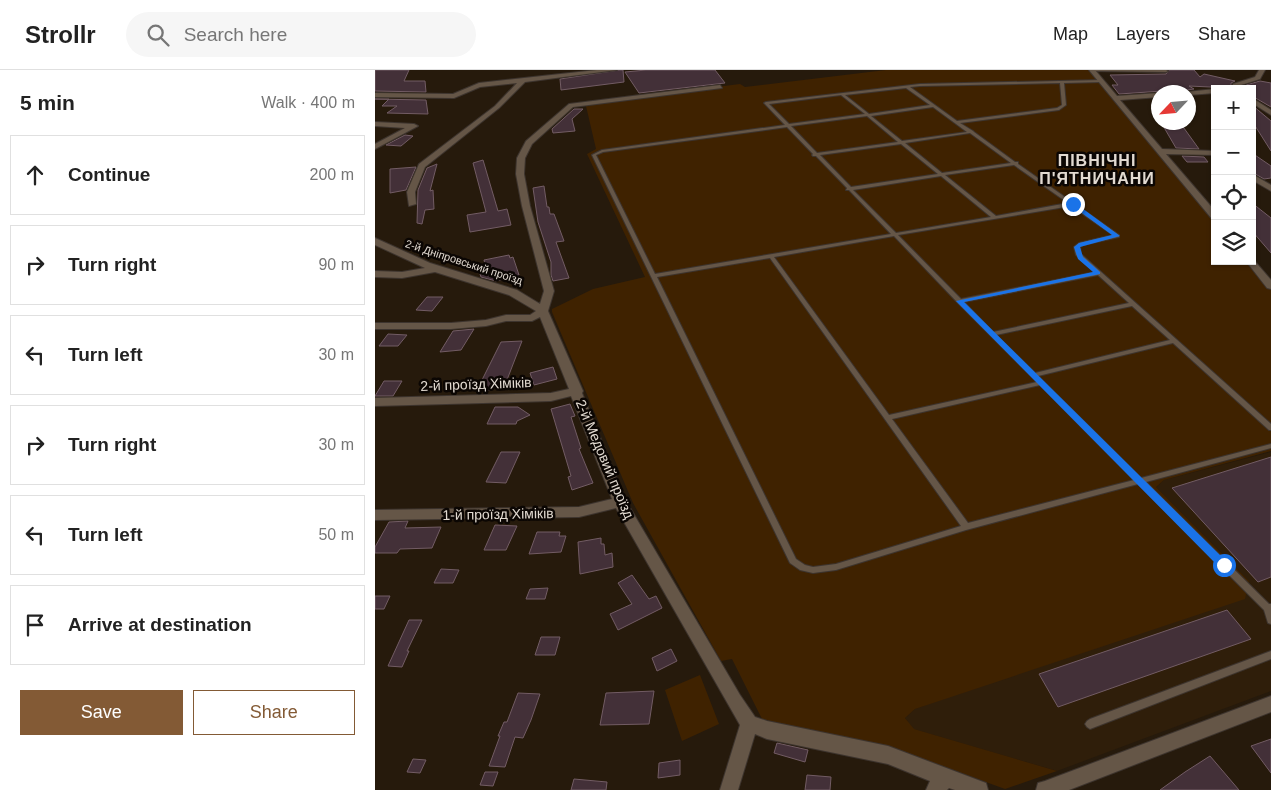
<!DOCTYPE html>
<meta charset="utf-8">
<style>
:root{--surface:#fff;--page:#f6f6f6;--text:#222;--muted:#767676;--line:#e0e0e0;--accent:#835a35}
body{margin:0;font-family:Helvetica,sans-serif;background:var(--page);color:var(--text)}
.controls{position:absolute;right:15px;top:15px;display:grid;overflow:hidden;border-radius:0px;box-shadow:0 1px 4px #0004}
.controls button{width:45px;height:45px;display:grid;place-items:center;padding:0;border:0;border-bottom:1px solid var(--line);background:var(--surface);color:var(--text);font:25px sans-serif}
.compass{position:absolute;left:776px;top:15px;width:45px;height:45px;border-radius:50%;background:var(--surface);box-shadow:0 1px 4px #0004;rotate:244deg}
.stop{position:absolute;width:15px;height:15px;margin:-11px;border:4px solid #1a73e8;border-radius:50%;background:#fff}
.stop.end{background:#1a73e8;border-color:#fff;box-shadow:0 1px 5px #0008}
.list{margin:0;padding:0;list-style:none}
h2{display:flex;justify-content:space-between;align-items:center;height:65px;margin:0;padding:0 20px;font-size:21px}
h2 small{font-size:16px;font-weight:400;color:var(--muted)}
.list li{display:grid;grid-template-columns:32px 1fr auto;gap:15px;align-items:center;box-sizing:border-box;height:80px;margin:0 10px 10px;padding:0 10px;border:1px solid var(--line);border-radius:0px}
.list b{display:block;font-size:19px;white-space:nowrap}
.list em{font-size:16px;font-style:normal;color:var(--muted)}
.actions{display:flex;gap:10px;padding:15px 20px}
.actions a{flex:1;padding:11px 0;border:1px solid var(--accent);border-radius:0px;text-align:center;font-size:18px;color:var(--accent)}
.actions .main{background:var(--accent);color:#fff}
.icon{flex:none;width:28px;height:28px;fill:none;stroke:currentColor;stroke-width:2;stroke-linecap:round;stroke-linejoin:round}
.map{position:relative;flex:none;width:896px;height:720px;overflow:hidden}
header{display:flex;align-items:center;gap:30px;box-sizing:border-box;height:70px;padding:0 25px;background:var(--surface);border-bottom:1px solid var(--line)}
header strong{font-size:24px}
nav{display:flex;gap:28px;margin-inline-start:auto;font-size:18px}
.search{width:350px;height:45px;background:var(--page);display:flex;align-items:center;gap:12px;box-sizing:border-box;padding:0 18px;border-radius:28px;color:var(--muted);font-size:19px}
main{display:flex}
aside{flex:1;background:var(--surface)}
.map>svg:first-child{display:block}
.built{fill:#2f1e0a}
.green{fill:#3f2200}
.building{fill:#433038;stroke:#725c64}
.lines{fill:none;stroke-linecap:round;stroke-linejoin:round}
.service-casing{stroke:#3d342e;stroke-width:2}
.minor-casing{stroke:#3d342e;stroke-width:2}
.service{fill:#655647;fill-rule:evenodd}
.minor{fill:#655647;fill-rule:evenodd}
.route{fill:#1a73e8}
.labels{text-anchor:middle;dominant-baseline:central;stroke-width:5;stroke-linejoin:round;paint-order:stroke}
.far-street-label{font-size:11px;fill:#e2dad1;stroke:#0b0603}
.street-label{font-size:14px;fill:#e2dad1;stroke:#0b0603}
.far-district-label{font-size:16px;font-weight:bold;letter-spacing:1px;fill:#e2dad1;stroke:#0b0603}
</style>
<header>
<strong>Strollr</strong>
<div class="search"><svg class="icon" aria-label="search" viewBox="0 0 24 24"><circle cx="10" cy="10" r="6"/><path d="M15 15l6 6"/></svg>Search here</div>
<nav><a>Map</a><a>Layers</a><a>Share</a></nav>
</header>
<main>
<aside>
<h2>5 min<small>Walk · 400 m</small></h2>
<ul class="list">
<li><svg class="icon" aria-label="ahead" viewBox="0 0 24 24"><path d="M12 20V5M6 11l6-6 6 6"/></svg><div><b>Continue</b></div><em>200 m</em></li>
<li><svg class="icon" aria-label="right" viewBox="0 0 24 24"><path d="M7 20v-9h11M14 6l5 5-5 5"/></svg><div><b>Turn right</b></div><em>90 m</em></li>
<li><svg class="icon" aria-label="left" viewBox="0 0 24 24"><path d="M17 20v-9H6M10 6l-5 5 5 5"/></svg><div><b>Turn left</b></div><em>30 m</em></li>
<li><svg class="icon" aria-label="right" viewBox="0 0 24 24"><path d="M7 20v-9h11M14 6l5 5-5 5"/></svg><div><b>Turn right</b></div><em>30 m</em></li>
<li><svg class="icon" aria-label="left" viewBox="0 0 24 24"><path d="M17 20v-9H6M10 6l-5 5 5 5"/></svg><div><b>Turn left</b></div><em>50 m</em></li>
<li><svg class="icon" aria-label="arrive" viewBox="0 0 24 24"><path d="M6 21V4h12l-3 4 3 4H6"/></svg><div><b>Arrive at destination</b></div></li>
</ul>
<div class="actions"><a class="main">Save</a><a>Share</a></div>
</aside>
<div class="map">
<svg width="896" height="720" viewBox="0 0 896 720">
<rect width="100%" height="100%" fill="#261a0c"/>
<!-- built -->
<path class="built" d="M896,382V621L682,701L538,659L530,648L540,639L873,510L781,417L789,410Z"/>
<!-- green -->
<path class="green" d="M511,0H717L840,147V191H876L896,216V381L789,410L781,417L874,511L870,529L540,639L530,648L539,659L682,701L630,719L526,681L387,649L357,589L346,591L258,433L177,242V239L218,219L270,207L212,84L221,79L211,36L215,33L365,14L370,17Z
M325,605L344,654L307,671L290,620Z"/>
<!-- building -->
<path class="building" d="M0,0H34L29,11H50L51,22L0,21Z
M244,0H248L249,12L186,20L185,9Z
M271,0H340L350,13L264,23L250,2Z
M794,0H819L825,7L829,4L860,11L856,13V18L814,16L819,19L811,20L809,22L802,20L744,24L737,15H743L735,5L791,4Z
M885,11L896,13V37L877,26V19H873L871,15Z
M0,29L51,30L53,44L12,43L22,36H7L14,29Z
M877,35L896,51V81L877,51Z
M199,39H208L197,49L200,61L178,63L177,59Z
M787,54H806L824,79L801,78Z
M30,65L38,66L26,76L11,75Z
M877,83L896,96V108L889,109L877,102Z
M807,86L829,87L833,92H812Z
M108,90L123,141L132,139L136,155L95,162L92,145L111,142L98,93Z
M62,94L55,121L58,120L59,139L50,140L47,154L42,153L43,120L52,98Z
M41,97L31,120L15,123V99Z
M169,116L172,137H174L175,144H179L189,171L181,172L194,208L178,211L176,205V192L163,152L158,118Z
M877,133L896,148V183L877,161Z
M134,185L135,188L138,187L144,205L121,211L106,207L105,204L112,202L109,190Z
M52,227H68L57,241L41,240Z
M99,259L86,280L65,282L78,261Z
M13,264L32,265L23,276H4Z
M147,271L130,315H119L117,320H102L126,272Z
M178,297L182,309L159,315L155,303Z
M9,311H27L18,326H0Z
M195,334L200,346L196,347L206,378L204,379L218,413L197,420L193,407L196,406L176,339Z
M120,337H143L155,345L142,351L141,354H112Z
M126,382H145L131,413L111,412Z
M896,387V507L883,512L797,418Z
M33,451L30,458L66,457L57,478L25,479L22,483H0V477L14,452Z
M120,455L142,456L131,480H109Z
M162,462H185L184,466H191L186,482L154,484Z
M226,468V474H229L230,485L237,483L238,497L205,504L203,472Z
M66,499L84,500L78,513H59Z
M257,505L274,529L281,526L287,538L243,560L235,544L257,534L243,513Z
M173,518L170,529H151L155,519Z
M0,526H15L9,539H0Z
M852,540L876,569L683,637L664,604Z
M34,550H47L32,581H34L27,597L13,596Z
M166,567H185L180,585H160Z
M296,579L302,591L282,601L277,588Z
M279,621L274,654L225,655L231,623Z
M143,623L165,624L156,650L148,668L140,667L130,697L114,696L125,666H123L129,652H132Z
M896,669V703L876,676Z
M402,673L433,680L430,692L399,683Z
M835,686L864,720H785L810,702Z
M38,689L51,690L45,703L32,702Z
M305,690V705L283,708L284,693Z
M110,702H123L118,716L105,715Z
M432,705L456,707L455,720H430Z
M199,709L232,712L231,720H196Z"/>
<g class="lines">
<!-- service casing -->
<g class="service-casing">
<path id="service" d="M715,0H791L793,1L791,2L717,1Z
M726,10L727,12L689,13L691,35L684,40L585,53L598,61L599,62L640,92H643V94L744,165V167L708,175L705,177L706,184L896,354V360H894L798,273L663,306L766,408L896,374V378L771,412L894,534H896V554L893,553L889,540L763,414L591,460L461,500L438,503L425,500L415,493L414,491L217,85L227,80L410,55L390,34L389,33L391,32L545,14ZM685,13L687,35L682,38L582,51L535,17L545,16ZM531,18L555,35L494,44L470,25ZM466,25L490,44L414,54L394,34ZM558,37L592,62L527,71L496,46ZM492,46L523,72L442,83L416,56ZM412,57L438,84L437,85L438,86H441L472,118L471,120H474L516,164L280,204L221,85L228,82ZM595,63L636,93L567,103L530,73ZM526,74L563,104L476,117L445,85ZM639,95L693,133L621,146L570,105ZM566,106L616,147L521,163L478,120ZM696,136L738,165L704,173L699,177L701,185L720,202L586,229L523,165ZM519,166L582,232L662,312L514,345L399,187ZM395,188L586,456L461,494L438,497L430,495L421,489L282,207ZM723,205L754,233L618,262L589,232ZM757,236L795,270L660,303L621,265ZM665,315L759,410L593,453L517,349Z
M896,581V589L715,659L712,657L710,654L712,651L715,649Z"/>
</g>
<!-- minor casing -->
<g class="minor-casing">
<path id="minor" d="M222,0H242L150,12L124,38L50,97L40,122L41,134L34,136L32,122L44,94L120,36L142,13L105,17L79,28L0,27V23L78,24L104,13Z
M714,0H720L742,26L784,23V27L745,30L787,79L840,81V85L791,84L840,141V150L837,149Z
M884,0H890L885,9L863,16L864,19H858V14L880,7Z
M345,15L347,18L198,37L157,74L150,88L149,104L155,136L179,221L173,241L208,321L207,323L251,431L365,625L380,647L392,651L513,676L611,713L613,720H580L574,718L572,720H551L555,711L513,694L392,669L380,664L363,720H345L365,655L241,438L204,447L0,450V440L204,437L237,429L196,326L176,331L0,336V328L176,323L194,319L165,247L157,251H131L111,256L76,259H0V253H76L111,250L131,245H155L161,241L134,225L60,202L27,208L0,207V201L27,202L50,198L0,175V168L55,193L142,220L165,234L169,221L147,136L141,104L142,88L151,71L194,34Z
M840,19V23L814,25V22H811Z
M877,28L896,40V45L877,33Z
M0,52L39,54L43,56L0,79V74L30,58L0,56Z
M877,104L896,115V121L877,110Z
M877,188L896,210V219L892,218L871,191H877Z
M896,626V642L694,720H661L663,713L670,711Z"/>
</g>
<!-- service -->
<use href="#service" class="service"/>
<!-- minor -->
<use href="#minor" class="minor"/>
</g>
<!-- route -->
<path class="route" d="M696,133H700L745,166L705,177L708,187L725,202V204L589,232L852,492V498H845L581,231L718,202L703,189L699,177L704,173L737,165L696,135Z"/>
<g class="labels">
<!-- far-street labels -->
<g class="far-street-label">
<text transform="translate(89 192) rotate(18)">2-й Дніпровський проїзд</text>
</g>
<!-- street labels -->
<g class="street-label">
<text transform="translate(101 314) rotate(-2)">2-й проїзд Хіміків</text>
<text transform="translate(230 389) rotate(67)">2-й Медовий проїзд</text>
<text transform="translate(123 444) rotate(-1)">1-й проїзд Хіміків</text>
</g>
<!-- far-district labels -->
<g class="far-district-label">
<text x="722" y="90">ПІВНІЧНІ<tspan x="722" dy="18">П'ЯТНИЧАНИ</tspan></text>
</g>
</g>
</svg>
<div class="controls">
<button>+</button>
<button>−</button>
<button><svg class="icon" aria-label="locate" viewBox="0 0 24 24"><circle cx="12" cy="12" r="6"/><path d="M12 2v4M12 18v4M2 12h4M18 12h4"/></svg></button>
<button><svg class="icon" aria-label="layers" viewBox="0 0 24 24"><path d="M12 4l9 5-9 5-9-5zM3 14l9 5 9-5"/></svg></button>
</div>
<svg class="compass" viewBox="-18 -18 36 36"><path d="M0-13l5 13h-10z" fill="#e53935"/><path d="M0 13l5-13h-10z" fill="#767676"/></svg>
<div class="stop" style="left:849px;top:495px"></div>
<div class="stop end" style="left:698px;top:134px"></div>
</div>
</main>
